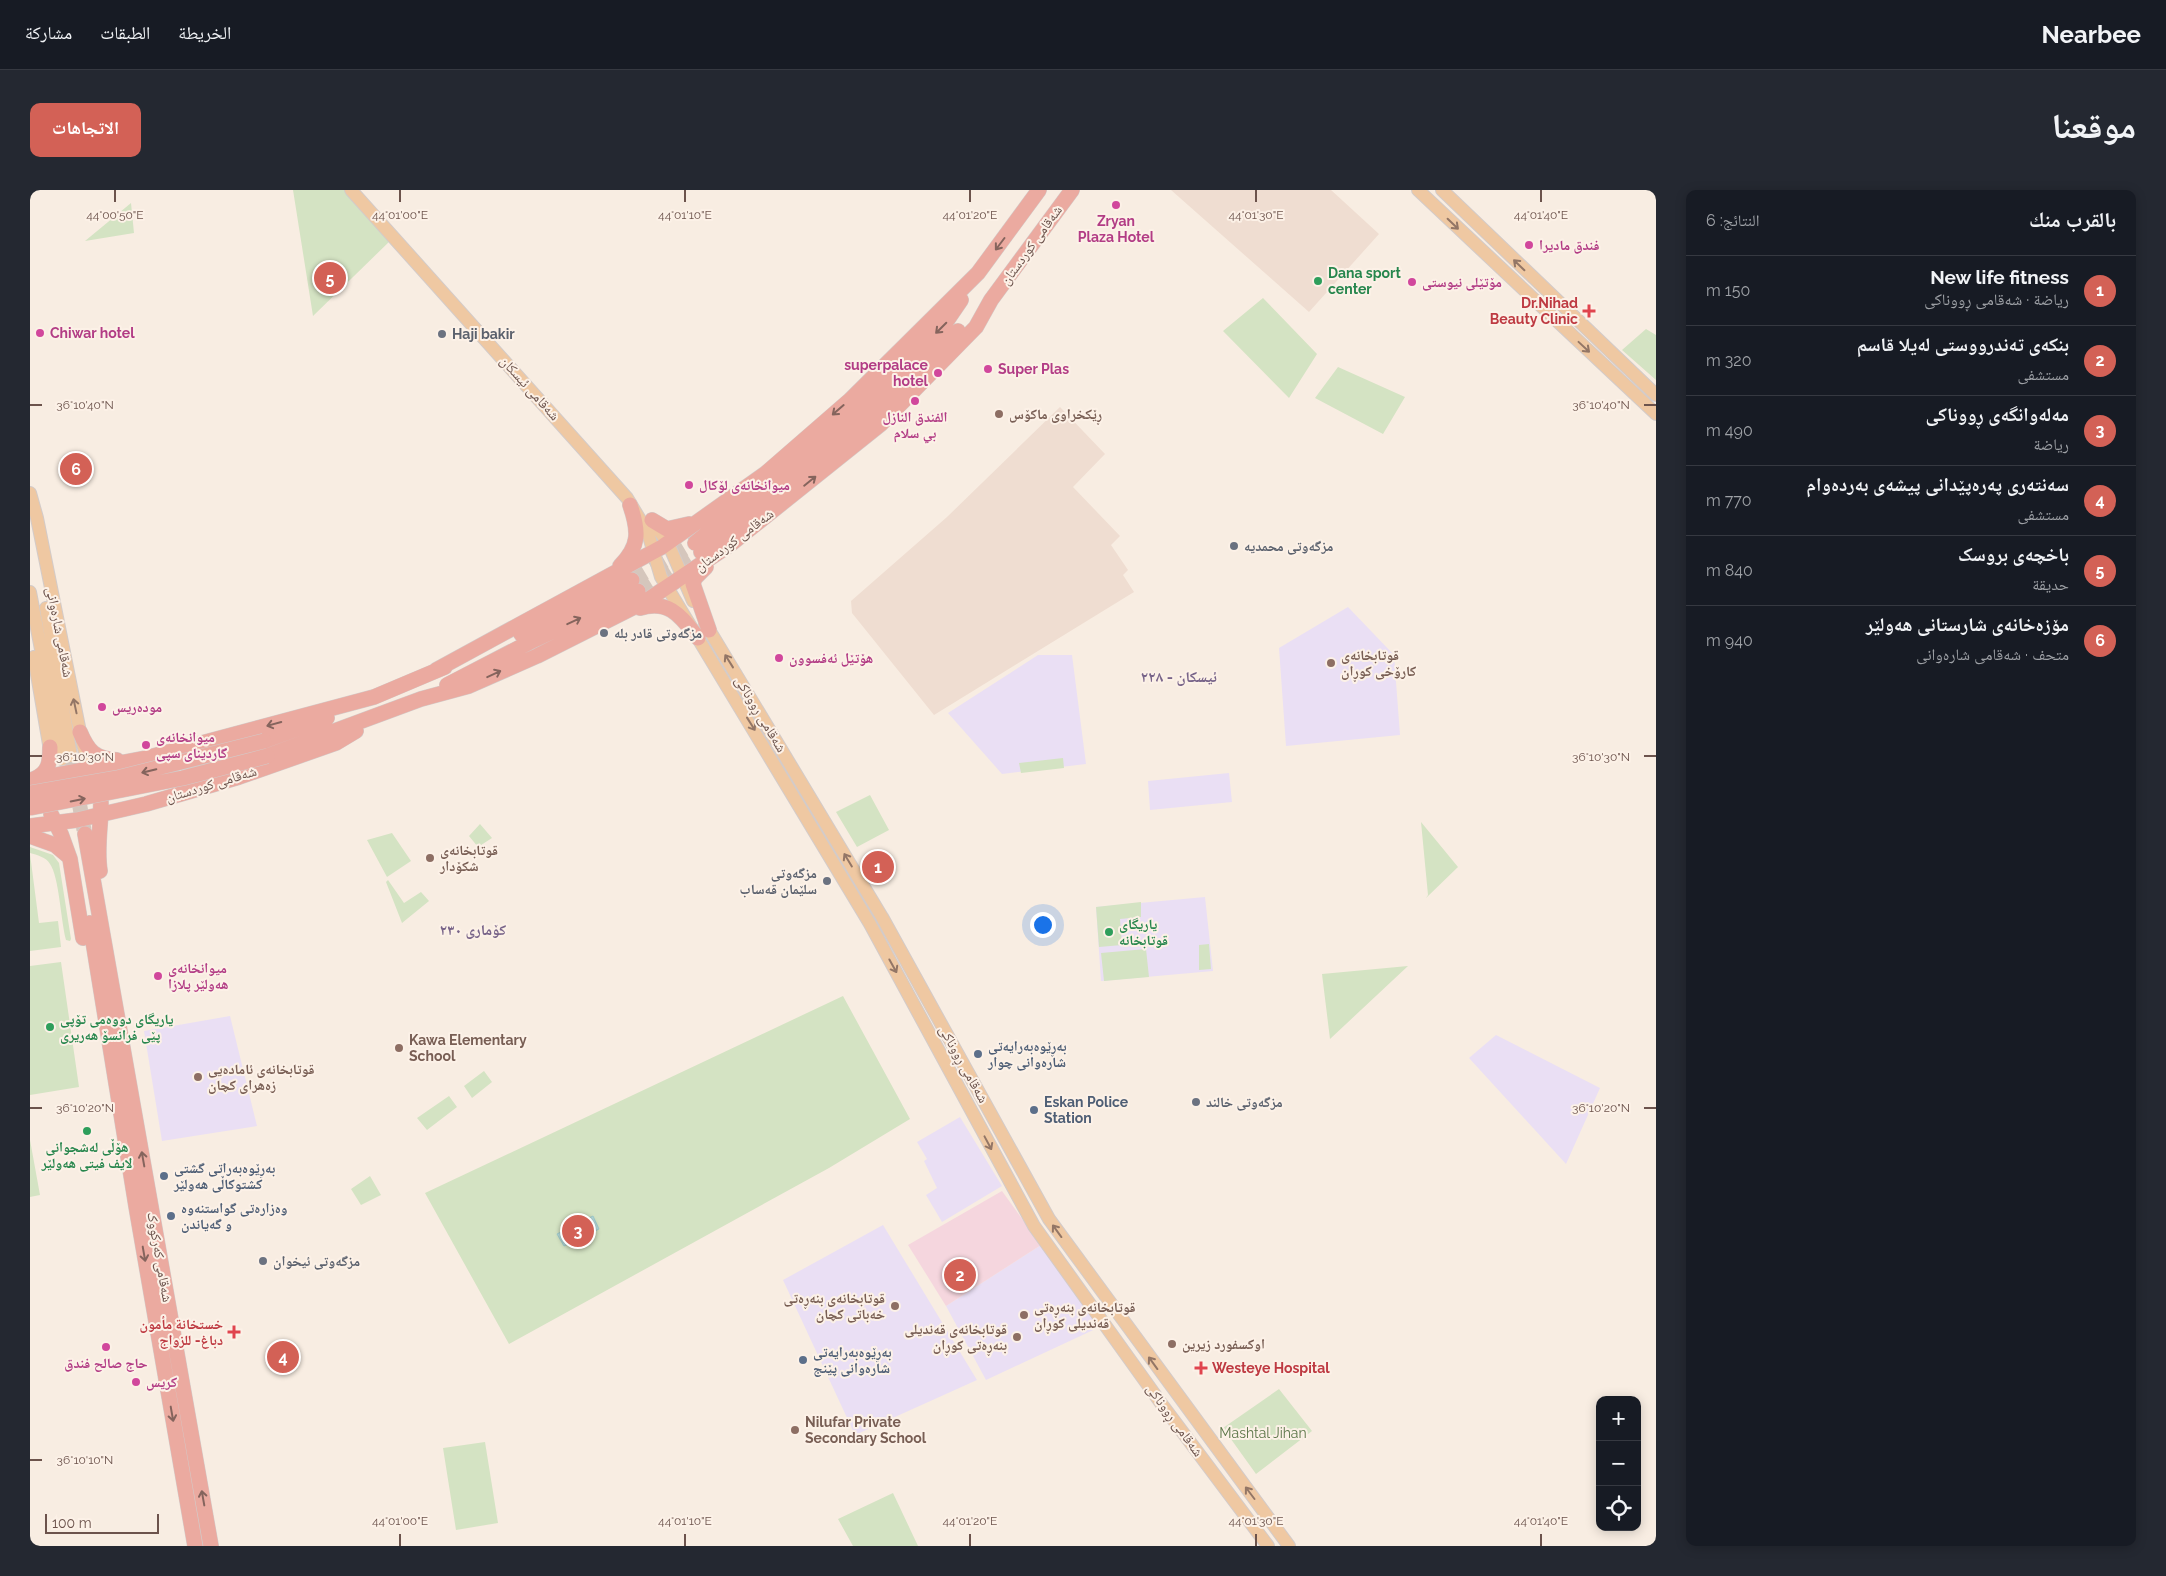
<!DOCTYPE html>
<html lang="ar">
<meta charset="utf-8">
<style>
:root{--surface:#171b24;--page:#242831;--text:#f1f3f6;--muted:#9ea1a6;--line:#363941;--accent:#d36156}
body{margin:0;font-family:Raleway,"Noto Naskh Arabic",sans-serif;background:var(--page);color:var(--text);direction:rtl}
.controls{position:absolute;right:15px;bottom:15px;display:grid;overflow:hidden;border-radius:10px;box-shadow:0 2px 12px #0003}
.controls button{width:45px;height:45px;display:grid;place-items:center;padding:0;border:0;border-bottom:1px solid var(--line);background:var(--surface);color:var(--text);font:25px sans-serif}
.scale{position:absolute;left:15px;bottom:12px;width:114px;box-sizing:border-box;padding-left:5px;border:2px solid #6c534c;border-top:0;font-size:14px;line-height:18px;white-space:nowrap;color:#6c534c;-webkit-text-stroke:4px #fcf1e7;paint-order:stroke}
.you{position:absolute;left:1012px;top:734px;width:18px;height:18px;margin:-12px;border:4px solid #fff;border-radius:50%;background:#1a73e8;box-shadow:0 0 0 8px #1a73e833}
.badge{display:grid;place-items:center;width:32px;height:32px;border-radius:50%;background:var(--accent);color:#fff;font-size:16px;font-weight:700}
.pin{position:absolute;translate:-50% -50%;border:2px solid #fff;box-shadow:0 1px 5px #0006}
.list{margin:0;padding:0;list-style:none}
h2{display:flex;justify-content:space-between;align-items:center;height:65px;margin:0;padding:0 20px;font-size:21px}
h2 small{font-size:16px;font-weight:400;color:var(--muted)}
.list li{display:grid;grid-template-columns:32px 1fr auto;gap:15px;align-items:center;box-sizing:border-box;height:70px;padding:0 20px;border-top:1px solid var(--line)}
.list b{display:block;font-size:19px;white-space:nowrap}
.list p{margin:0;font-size:16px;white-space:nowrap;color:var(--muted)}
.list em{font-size:16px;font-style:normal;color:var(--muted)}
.icon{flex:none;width:28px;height:28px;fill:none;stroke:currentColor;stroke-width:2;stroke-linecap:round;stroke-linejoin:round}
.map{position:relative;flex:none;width:1626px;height:1356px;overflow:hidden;direction:ltr;border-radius:10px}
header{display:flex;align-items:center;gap:30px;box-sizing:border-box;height:70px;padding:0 25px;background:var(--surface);border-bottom:1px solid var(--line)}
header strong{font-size:24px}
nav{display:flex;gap:28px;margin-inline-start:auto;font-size:18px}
.intro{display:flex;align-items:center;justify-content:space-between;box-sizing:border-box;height:120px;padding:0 30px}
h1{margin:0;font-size:35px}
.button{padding:12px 22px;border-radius:10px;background:var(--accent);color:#fff;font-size:18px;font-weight:700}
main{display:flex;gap:30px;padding:0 30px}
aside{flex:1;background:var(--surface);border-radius:10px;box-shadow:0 2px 12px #0003}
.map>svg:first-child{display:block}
.residential{fill:#efddd1}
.education{fill:#eadff4}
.medical{fill:#f5d6de}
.green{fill:#d4e3c3}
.water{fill:#b9dedf;stroke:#a1cecf}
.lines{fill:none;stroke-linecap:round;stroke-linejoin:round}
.highway-tunnel{stroke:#d5c6bc;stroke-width:15;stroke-dasharray:15 8;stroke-linecap:butt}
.major-casing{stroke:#d3cbc9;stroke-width:14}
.highway-casing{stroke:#d3cbc9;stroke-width:16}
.major{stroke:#efc8a2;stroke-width:12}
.highway{stroke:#ebaaa0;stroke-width:15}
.highway-bridge-casing{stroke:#d3cbc9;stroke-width:16;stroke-linecap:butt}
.highway-bridge{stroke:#ebaaa0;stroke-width:15}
.oneway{stroke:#937666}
.oneway2{stroke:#85645d}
.ticks{fill:none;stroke:#6c534c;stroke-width:2}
.hotel-dot{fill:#d1479c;stroke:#fcf1e7;stroke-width:2}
.leisure-dot{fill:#2e9e5b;stroke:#fcf1e7;stroke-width:2}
.health-dot{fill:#e0444e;stroke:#fcf1e7;stroke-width:2}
.worship-dot{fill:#6b7280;stroke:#fcf1e7;stroke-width:2}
.education-dot{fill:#8d6e63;stroke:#fcf1e7;stroke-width:2}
.service-dot{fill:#5c6f8a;stroke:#fcf1e7;stroke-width:2}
.labels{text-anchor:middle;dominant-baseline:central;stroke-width:4;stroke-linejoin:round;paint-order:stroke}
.hotel-label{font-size:14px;font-weight:bold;fill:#b23c85;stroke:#fcf1e7;text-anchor:start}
.street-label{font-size:14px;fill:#6c534c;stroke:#fcf1e7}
.leisure-label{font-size:14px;font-weight:bold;fill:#27864d;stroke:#fcf1e7;text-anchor:start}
.health-label{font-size:14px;font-weight:bold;fill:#be3a42;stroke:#fcf1e7;text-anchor:end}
.worship-label{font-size:14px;font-weight:bold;fill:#5b616d;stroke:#fcf1e7;text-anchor:start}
.education-label{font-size:14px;font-weight:bold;fill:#785e54;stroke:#fcf1e7;text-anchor:start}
.service-label{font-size:14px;font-weight:bold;fill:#4e5e75;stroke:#fcf1e7;text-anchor:start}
.park-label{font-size:14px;fill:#5c7649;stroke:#fcf1e7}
.neighbourhood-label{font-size:15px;font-weight:bold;fill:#786489;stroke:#fcf1e7}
.ticks-label{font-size:12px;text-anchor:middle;fill:#6c534c;stroke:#fcf1e7;stroke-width:4;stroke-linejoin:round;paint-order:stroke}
</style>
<header>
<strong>Nearbee</strong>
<nav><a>الخريطة</a><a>الطبقات</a><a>مشاركة</a></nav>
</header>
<div class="intro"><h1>موقعنا</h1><a class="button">الاتجاهات</a></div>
<main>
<aside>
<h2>بالقرب منك<small>النتائج: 6</small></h2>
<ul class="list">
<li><span class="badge">1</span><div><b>New life fitness</b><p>رياضة · شەقامی ڕووناکی</p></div><em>150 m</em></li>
<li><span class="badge">2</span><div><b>بنکەی تەندرووستی لەیلا قاسم</b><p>مستشفى</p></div><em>320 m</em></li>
<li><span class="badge">3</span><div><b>مەلەوانگەی ڕووناکی</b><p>رياضة</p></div><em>490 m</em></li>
<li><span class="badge">4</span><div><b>سەنتەری پەرەپێدانی پیشەی بەردەوام</b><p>مستشفى</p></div><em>770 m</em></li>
<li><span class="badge">5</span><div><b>باخچەی بروسک</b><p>حديقة</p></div><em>840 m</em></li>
<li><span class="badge">6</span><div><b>مۆزەخانەی شارستانی هەولێر</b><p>متحف · شەقامی شارەوانی</p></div><em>940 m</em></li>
</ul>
</aside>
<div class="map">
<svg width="1626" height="1356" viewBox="0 0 1626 1356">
<rect width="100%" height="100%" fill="#f8ede2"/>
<!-- residential -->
<path class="residential" d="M1141,0H1301L1349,44L1279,122Z
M1030,217L1075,264L1043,297L1090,346L1081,355L1098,380L1093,385L1104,402L904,525L822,423L821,411L917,327Z"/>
<!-- education -->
<path class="education" d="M1318,417L1364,465L1370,545L1256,556L1249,458Z
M1008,465H1042L1056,574L972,584L918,523Z
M1199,583L1202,612L1120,620L1118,591Z
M1175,707L1183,781L1071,791L1066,717Z
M200,826L227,936L132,951L114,841Z
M1466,845L1570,898L1536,974L1439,868Z
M930,927L972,996L912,1032L896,1005L907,998L894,971L897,969L887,952Z
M853,1035L947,1190L825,1245L753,1090Z
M1011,1055L1074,1135L956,1190L916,1116Z"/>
<!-- medical -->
<path class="medical" d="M972,1001L1011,1055L916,1116L878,1055Z"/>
<!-- green -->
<path class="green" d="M263,0H316L362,49L283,126Z
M101,13L104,43L55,51Z
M1233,108L1287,164L1259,208L1193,141Z
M1616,139L1626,145V190L1592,160Z
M1308,177L1375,207L1353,244L1285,208Z
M1033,568L1034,578L991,583L989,573Z
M840,605L859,640L827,657L806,622Z
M1391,632L1428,677L1396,708L1398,705Z
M450,634L462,648L448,657L439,646Z
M362,643L381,671L357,687L337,650Z
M0,657L23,665L29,673L41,749L40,751L36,750C31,732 29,686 20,674C16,667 7,665 0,663Z
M0,664L9,733L28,731L31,757L0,761Z
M358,690L374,713L391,702L399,711L372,733L356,692Z
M1111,712V727L1090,729L1092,755L1069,757L1066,717Z
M1179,754L1181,779L1169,780V755Z
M1116,759L1119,787L1074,791L1071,763Z
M31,772L49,897L0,905V776Z
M1378,776L1300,849L1292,784Z
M813,806L880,929L799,978L479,1154L395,1003Z
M454,881L462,892L442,908L434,896Z
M419,906L427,917L397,940L387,928Z
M0,950L10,1005L0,1007Z
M340,986L351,1005L331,1015L321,999Z
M1249,1199L1282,1241L1226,1284L1193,1238Z
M455,1252L468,1333L426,1340L413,1258Z
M863,1303L888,1356H823L808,1329Z"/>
<!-- water -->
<path class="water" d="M563,1026L569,1039L534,1056L527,1044Z"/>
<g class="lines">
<!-- highway-tunnel -->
<path class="highway-tunnel" d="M602,390L665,353
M608,401L671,362
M41,566L54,640"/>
<!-- major casing -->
<g class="major-casing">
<path id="major" d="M321,0L597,308L618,343L631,387L840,734L1004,1036L1133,1216L1238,1356
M1388,0L1626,224
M1412,0L1626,205
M0,303L7,328L50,542L56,566L65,578
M622,331L638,353L663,411
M0,402L32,569
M16,418L41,566
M675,433L852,727L1019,1029L1259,1356
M4,467L21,566"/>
</g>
<!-- highway casing -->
<g class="highway-casing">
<path id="highway" d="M622,330L637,339L659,334
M665,353L832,217L916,132L931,110
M671,362L841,224L928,141
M590,376C610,356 609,341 600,315
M676,377L665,388L663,394L679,440
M610,418C640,409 651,427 668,448
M491,444L602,390
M406,480L632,357L736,283L820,210L948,83L1009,0
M417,495L500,452L608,401
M50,542C58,561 65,569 87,570
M234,551L297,528
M237,566L391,509L439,496L507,466L616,411L701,354L851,234L946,137L961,110L1042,0
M4,589C19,583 20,572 20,557
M0,590L116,568L344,507L415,477
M69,593C75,622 65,652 70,681
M21,624L31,644L40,669L53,748
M0,636L47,630L116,614L209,587L306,553L326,541
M55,644L181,1356
M0,646L25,655L38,666
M60,733L106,1016L165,1356"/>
</g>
<!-- major -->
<use href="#major" class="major"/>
<!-- highway -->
<use href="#highway" class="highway"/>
<!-- highway-bridge casing -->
<g class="highway-bridge-casing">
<path id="highway-bridge" d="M0,603L87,588L234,551
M0,618L153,588L237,566"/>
</g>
<!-- highway-bridge -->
<use href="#highway-bridge" class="highway-bridge"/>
</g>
<!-- one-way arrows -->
<defs><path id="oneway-shaft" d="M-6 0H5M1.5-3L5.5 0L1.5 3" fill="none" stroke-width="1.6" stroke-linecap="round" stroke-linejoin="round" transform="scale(1.25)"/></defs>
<g class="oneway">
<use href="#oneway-shaft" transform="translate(1423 34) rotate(44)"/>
<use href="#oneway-shaft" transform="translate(1489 75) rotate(-136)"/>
<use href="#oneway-shaft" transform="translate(1554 157) rotate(43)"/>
<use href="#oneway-shaft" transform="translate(699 471) rotate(-122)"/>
<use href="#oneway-shaft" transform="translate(45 516) rotate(-102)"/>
<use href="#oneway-shaft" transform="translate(721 534) rotate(58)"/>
<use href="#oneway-shaft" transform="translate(818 670) rotate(-121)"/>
<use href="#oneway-shaft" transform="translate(863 776) rotate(61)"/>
<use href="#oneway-shaft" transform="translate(958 953) rotate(62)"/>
<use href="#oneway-shaft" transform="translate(1027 1041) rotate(-126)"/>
<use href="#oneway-shaft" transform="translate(1123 1173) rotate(-126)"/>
<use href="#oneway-shaft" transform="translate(1220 1303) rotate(-127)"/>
</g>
<g class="oneway2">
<use href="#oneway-shaft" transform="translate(970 54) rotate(127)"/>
<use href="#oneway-shaft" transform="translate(911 138) rotate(135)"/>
<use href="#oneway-shaft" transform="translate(808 220) rotate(139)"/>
<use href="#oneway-shaft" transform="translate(780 291) rotate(-39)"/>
<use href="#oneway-shaft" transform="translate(544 431) rotate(-25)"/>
<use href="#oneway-shaft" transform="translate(464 484) rotate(-25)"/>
<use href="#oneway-shaft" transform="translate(244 534) rotate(165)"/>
<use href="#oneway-shaft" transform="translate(119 581) rotate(167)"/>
<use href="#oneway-shaft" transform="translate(48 610) rotate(-11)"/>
<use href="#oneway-shaft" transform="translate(113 969) rotate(-100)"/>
<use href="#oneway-shaft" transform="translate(114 1064) rotate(80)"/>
<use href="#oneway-shaft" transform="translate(142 1224) rotate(80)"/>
<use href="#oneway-shaft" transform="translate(173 1308) rotate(-100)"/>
</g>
<!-- ticks -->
<path class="ticks" d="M85,0V12M370,0V12M655,0V12M940,0V12M1226,0V12M1511,0V12M0,215H12M1614,215H1626M0,566H12M1614,566H1626M0,918H12M1614,918H1626M0,1270H12M370,1344V1356M655,1344V1356M940,1344V1356M1226,1344V1356M1511,1344V1356"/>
<!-- markers -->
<g class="hotel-dot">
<circle cx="1086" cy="15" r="5"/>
<circle cx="1499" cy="55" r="5"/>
<circle cx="1382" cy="92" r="5"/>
<circle cx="10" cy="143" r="5"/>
<circle cx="958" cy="179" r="5"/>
<circle cx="908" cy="183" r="5"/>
<circle cx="885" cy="211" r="5"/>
<circle cx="659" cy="295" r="5"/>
<circle cx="749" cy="468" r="5"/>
<circle cx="72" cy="517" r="5"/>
<circle cx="116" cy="555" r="5"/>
<circle cx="128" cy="786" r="5"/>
<circle cx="76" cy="1157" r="5"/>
<circle cx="106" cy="1192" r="5"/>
</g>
<g class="leisure-dot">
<circle cx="1288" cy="91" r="5"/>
<circle cx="1079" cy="742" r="5"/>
<circle cx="20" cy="837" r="5"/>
<circle cx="57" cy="941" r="5"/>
</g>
<g class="health-dot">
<path d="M1556.5 113.5h5v5h5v5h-5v5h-5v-5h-5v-5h5z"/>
<path d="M201.5 1134.5h5v5h5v5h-5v5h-5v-5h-5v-5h5z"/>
<path d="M1168.5 1170.5h5v5h5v5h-5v5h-5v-5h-5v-5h5z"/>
</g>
<g class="worship-dot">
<circle cx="412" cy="144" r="5"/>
<circle cx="1204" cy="356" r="5"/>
<circle cx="574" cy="443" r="5"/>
<circle cx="797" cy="691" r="5"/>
<circle cx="1166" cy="912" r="5"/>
<circle cx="233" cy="1071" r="5"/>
</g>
<g class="education-dot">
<circle cx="969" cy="224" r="5"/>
<circle cx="1301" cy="473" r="5"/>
<circle cx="400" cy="668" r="5"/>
<circle cx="369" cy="858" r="5"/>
<circle cx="168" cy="887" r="5"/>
<circle cx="865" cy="1116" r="5"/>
<circle cx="994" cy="1125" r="5"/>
<circle cx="987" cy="1147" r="5"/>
<circle cx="1142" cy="1154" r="5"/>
<circle cx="765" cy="1240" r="5"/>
</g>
<g class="service-dot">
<circle cx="948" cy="864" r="5"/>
<circle cx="1004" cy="920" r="5"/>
<circle cx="134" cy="986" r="5"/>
<circle cx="141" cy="1026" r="5"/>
<circle cx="773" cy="1170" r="5"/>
</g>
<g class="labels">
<!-- hotel labels -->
<g class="hotel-label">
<text x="1086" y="31" text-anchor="middle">Zryan<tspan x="1086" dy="16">Plaza Hotel</tspan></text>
<text x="1509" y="55">فندق ماديرا</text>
<text x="1392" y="92">مۆتێلی نیوستی</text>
<text x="20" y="143">Chiwar hotel</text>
<text x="898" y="175" text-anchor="end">superpalace<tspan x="898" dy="16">hotel</tspan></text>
<text x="968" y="179">Super Plas</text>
<text x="885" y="227" text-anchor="middle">الفندق النازل<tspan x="885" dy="16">بي سلام</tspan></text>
<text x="669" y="295">میوانخانەی لۆکال</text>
<text x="759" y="468">هۆتێل ئەفسوون</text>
<text x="82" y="517">مودەریس</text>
<text x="126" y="547">میوانخانەی<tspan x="126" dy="16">گاردینای سپی</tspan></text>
<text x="138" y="778">میوانخانەی<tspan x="138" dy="16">هەولێر پلازا</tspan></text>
<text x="76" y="1173" text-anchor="middle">حاج صالح فندق</text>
<text x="116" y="1192">كريس</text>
</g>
<!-- street labels -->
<g class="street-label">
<text transform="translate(1001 55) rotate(-54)">شەقامی کوردستان</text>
<text transform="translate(500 198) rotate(48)">شەقامی ئیسکان</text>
<text transform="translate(704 350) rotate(-37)">شەقامی کوردستان</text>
<text transform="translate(30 442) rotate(79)">شەقامی شارەوانی</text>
<text transform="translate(731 524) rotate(59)">شەقامی ڕووناکی</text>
<text transform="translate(181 594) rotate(-17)">شەقامی کوردستان</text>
<text transform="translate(934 874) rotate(61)">شەقامی ڕووناکی</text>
<text transform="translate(130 1067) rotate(80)">شەقامی کەرکووک</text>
<text transform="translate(1145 1230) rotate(54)">شەقامی ڕووناکی</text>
</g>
<!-- leisure labels -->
<g class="leisure-label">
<text x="1298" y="83">Dana sport<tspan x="1298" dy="16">center</tspan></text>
<text x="1089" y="734">یاریگای<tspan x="1089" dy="16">قوتابخانە</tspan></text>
<text x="30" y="829">یاریگای دووەمی تۆپی<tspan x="30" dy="16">پێی فرانسۆ هەریری</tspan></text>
<text x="57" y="957" text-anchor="middle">هۆڵی لەشجوانی<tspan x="57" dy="16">لایف فیتی هەولێر</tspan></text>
</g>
<!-- health labels -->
<g class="health-label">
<text x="1548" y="113">Dr.Nihad<tspan x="1548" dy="16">Beauty Clinic</tspan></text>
<text x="193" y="1134">خستخانة مأمون<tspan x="193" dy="16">دباغ- للزواج</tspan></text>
<text x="1182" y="1178" text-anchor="start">Westeye Hospital</text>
</g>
<!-- worship labels -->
<g class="worship-label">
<text x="422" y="144">Haji bakir</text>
<text x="1214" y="356">مزگەوتی محمدیە</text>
<text x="584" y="443">مزگەوتی قادر بلە</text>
<text x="787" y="683" text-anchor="end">مزگەوتی<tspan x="787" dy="16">سلێمان قەساب</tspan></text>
<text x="1176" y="912">مزگەوتی خالند</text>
<text x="243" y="1071">مزگەوتی ئیخوان</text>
</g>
<!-- education labels -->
<g class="education-label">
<text x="979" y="224">ڕێکخراوی ماکۆس</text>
<text x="1311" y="465">قوتابخانەی<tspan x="1311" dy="16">کارۆخی کوڕان</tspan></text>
<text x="410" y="660">قوتابخانەی<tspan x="410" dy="16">شكۆدار</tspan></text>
<text x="379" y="850">Kawa Elementary<tspan x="379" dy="16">School</tspan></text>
<text x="178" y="879">قوتابخانەی ئامادەیی<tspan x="178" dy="16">زەهرای کچان</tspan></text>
<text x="855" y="1108" text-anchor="end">قوتابخانەی بنەڕەتی<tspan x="855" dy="16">خەباتی کچان</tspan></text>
<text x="1004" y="1117">قوتابخانەی بنەڕەتی<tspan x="1004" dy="16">قەندیلی کوڕان</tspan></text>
<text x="977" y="1139" text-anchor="end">قوتابخانەی قەندیلی<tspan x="977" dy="16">بنەڕەتی کوڕان</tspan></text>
<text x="1152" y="1154">اوكسفورد زيرين</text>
<text x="775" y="1232">Nilufar Private<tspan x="775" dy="16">Secondary School</tspan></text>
</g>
<!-- service labels -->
<g class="service-label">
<text x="958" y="856">بەڕێوەبەرایەتی<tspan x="958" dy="16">شارەوانی چوار</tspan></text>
<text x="1014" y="912">Eskan Police<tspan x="1014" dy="16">Station</tspan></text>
<text x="144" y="978">بەڕێوەبەراتی گشتی<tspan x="144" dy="16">کشتوکاڵی هەولێر</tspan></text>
<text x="151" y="1018">وەزارەتی گواستنەوە<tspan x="151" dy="16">و گەیاندن</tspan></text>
<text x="783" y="1162">بەڕێوەبەرایەتی<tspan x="783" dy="16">شارەوانی پێنج</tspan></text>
</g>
<!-- park labels -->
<g class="park-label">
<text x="1233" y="1243">Mashtal Jihan</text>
</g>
<!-- neighbourhood labels -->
<g class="neighbourhood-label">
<text x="1149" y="487">ئیسکان - ٢٢٨</text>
<text x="443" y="740">کۆماری ٢٣٠</text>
</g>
</g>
<g class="ticks-label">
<text x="85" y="29">44°00'50"E</text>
<text x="370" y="29">44°01'00"E</text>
<text x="655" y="29">44°01'10"E</text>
<text x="940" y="29">44°01'20"E</text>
<text x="1226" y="29">44°01'30"E</text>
<text x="1511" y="29">44°01'40"E</text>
<text x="55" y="219">36°10'40"N</text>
<text x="1571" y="219">36°10'40"N</text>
<text x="55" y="571">36°10'30"N</text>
<text x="1571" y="571">36°10'30"N</text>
<text x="55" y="922">36°10'20"N</text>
<text x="1571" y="922">36°10'20"N</text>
<text x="55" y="1274">36°10'10"N</text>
<text x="370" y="1335">44°01'00"E</text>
<text x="655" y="1335">44°01'10"E</text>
<text x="940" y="1335">44°01'20"E</text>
<text x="1226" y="1335">44°01'30"E</text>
<text x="1511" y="1335">44°01'40"E</text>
</g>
</svg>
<div class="controls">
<button>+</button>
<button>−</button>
<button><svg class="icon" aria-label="locate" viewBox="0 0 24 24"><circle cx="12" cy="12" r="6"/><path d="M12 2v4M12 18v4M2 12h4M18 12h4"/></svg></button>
</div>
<div class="scale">100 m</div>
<div class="you"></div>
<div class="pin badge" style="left:848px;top:677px">1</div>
<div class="pin badge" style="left:930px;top:1085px">2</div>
<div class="pin badge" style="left:548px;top:1041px">3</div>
<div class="pin badge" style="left:253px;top:1167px">4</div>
<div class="pin badge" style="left:300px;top:88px">5</div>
<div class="pin badge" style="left:46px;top:279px">6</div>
</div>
</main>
